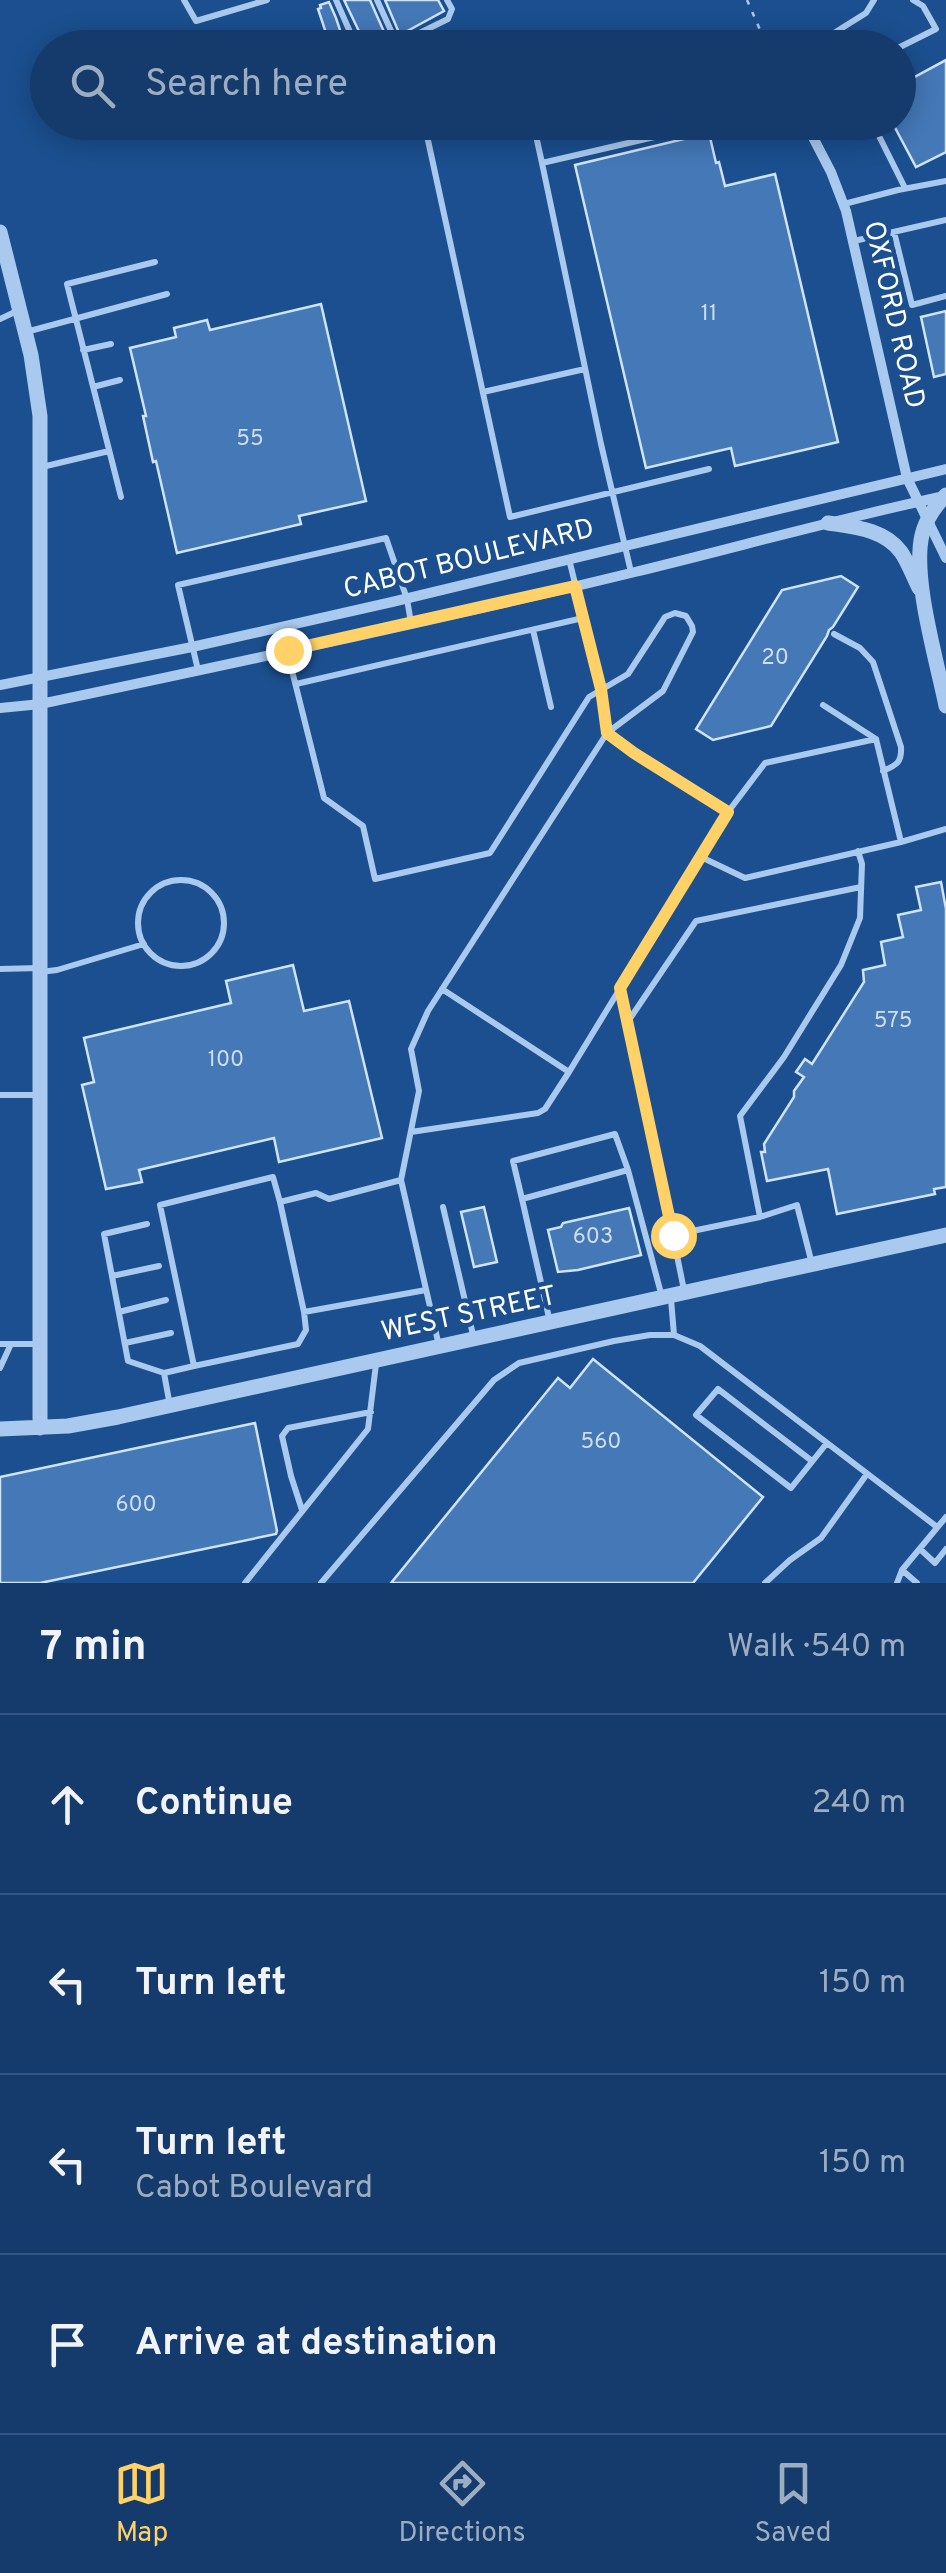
<!DOCTYPE html>
<meta charset="utf-8">
<style>
:root{--surface:#143b6b;--page:#1d4271;--text:#f1f3f6;--muted:#9dadc1;--line:#33557e;--accent:#ffd166}
body{margin:0;font-family:Overpass,sans-serif;background:var(--page);color:var(--text)}
.stop{position:absolute;width:30px;height:30px;margin:-22px;border:8px solid #ffd166;border-radius:50%;background:#fff}
.stop.end{background:#ffd166;border-color:#fff;box-shadow:0 2px 10px #0008}
.list{margin:0;padding:0;list-style:none}
h2{display:flex;justify-content:space-between;align-items:center;height:130px;margin:0;padding:0 40px;font-size:42px}
h2 small{font-size:32px;font-weight:400;color:var(--muted)}
.list li{display:grid;grid-template-columns:65px 1fr auto;gap:30px;align-items:center;box-sizing:border-box;height:180px;padding:0 40px;border-top:2px solid var(--line)}
.list b{display:block;font-size:38px;white-space:nowrap}
.list p{margin:0;font-size:32px;white-space:nowrap;color:var(--muted)}
.list em{font-size:32px;font-style:normal;color:var(--muted)}
.icon{flex:none;width:55px;height:55px;fill:none;stroke:currentColor;stroke-width:2;stroke-linecap:round;stroke-linejoin:round}
.map{position:relative;flex:none;width:946px;height:1583px;overflow:hidden}
.search{position:absolute;background:var(--surface);box-shadow:0 5px 25px #0003;left:30px;right:30px;top:30px;height:110px;display:flex;align-items:center;gap:25px;box-sizing:border-box;padding:0 35px;border-radius:55px;color:var(--muted);font-size:38px}
.sheet{height:850px;background:var(--surface)}
nav{display:flex;justify-content:space-around;align-items:center;box-sizing:border-box;height:140px;border-top:2px solid var(--line);background:var(--surface);font-size:28px;color:var(--muted)}
nav a{display:grid;justify-items:center;gap:5px}
nav .on{color:var(--accent)}
.map>svg:first-child{display:block}
.building{fill:#4478b7;stroke:#cfe3fa;stroke-width:2.5}
.lines{fill:none;stroke-linecap:round;stroke-linejoin:round}
.path{stroke:#a9c9ee;stroke-width:2.5;stroke-dasharray:5 8;stroke-linecap:butt}
.service{stroke:#a9c9ee;stroke-width:6}
.minor{stroke:#a9c9ee;stroke-width:10}
.tertiary{stroke:#a9c9ee;stroke-width:15}
.route{stroke:#ffd166;stroke-width:12}
.labels{text-anchor:middle;dominant-baseline:central;stroke-width:9;stroke-linejoin:round;paint-order:stroke}
.number-label{font-size:22px;fill:#d0dded}
.street-label{font-size:28px;fill:#fff;stroke:#1b4f8f}
</style>
<div class="map">
<svg width="946" height="1583" viewBox="0 0 946 1583">
<rect width="100%" height="100%" fill="#1b4f8f"/>
<!-- building -->
<path class="building" d="M344,0H370L388,41L375,48H367Z
M385,0H438L444,11L400,35Z
M329,2L336,18L346,48H331L318,9L321,8L320,5Z
M946,60V152L916,167L892,122H898V86Z
M709,133L716,163L719,162L725,186L775,174L838,442L735,466L731,448L646,468L575,165Z
M321,304L366,501L299,516L301,524L177,553L156,461L153,462L143,416H146L130,348L176,337L174,328L207,320L210,330Z
M946,311V374L934,377L921,317Z
M841,576L858,587L833,627L829,630L827,636L771,726L713,740L696,729L782,590Z
M941,882L946,909V1187L934,1189L935,1194L837,1214L828,1169L767,1181L761,1152H765L764,1144L794,1097V1091L804,1077L796,1072L805,1059L812,1064L864,982L863,970L885,965L881,942L903,937L898,915L921,910L916,887Z
M293,965L304,1011L349,1001L382,1138L279,1162L274,1138L139,1170L142,1182L106,1189L82,1085L94,1082L84,1038L231,1003L226,981Z
M484,1207L497,1262L474,1267L461,1212Z
M629,1208L641,1255L578,1270L558,1272L548,1230L561,1227L563,1223Z
M593,1359L763,1497L693,1583H391L558,1378L570,1388Z
M255,1423L277,1531L276,1534L40,1583H0V1477Z"/>
<g class="lines">
<!-- path -->
<path class="path" d="M747,0L768,48"/>
<!-- service -->
<path class="service" d="M184,0L196,21L267,0
M336,0L357,48
M377,0L397,44
M389,48L448,19L452,9L447,0
M820,48L818,43L866,13L874,0
M898,48L936,29L923,6L913,0
M424,122L510,517L709,469
M533,122L542,163
M872,122L905,188
M535,134L595,122
M844,204L898,190L946,181
M894,232L912,305L946,296
M854,241L946,220
M0,319L19,310
M26,332L167,294
M83,350L111,344
M93,387L120,380
M483,392L585,369
M42,467L109,451
M121,497L67,284L155,262
M631,572L601,444L542,163L719,122
M281,627L324,798L363,826L375,879L490,853L589,697L628,674L665,617L675,613L686,616L692,626L693,632L663,691L607,733L633,753L728,812L765,763L876,739L901,842L946,829
M533,630L551,707
M834,634L860,648L873,662L901,747C902,762 897,765 883,771
M198,670L178,585L386,538L407,599L411,623
M296,684L583,618
M823,705L876,739
M701,857L745,878L901,842
M138 923a43 43 0 1 1 86 0a43 43 0 1 1-86 0Z
M0,969L39,968
M40,972L57,970L144,944
M442,989L569,1072L728,812
M621,989L632,1035L684,1290
M629,1020L696,921L861,887
M0,1095H39
M411,1132L538,1113L545,1109L569,1072
M401,1180L419,1091L411,1049L428,1011L607,733L601,689L569,559
M522,1199L513,1161L615,1134L628,1170
M280,1202L304,1312
M443,1207L474,1339
M760,1217L797,1205L812,1264
M147,1224L104,1234L128,1361L164,1373
M673,1235L760,1217L740,1116L784,1057L841,965L860,918L862,864L858,851
M112,1276L159,1266
M671,1299L674,1335L700,1346L937,1527
M119,1312L166,1300
M550,1322L522,1199L628,1170L662,1297
M125,1343L171,1333
M0,1344H39
M194,1366L298,1344L306,1330L304,1312L426,1290
M0,1368L11,1344
M170,1406L164,1373L194,1366L160,1205L273,1177L280,1202L316,1193L329,1199L401,1180L439,1346
M812,1461L718,1389L696,1415L791,1488L827,1443
M302,1510L291,1476L282,1436L288,1428L371,1412
M920,1549L935,1563L946,1549
M902,1570L917,1583
M245,1583L368,1429L376,1364
M321,1583L494,1380L519,1363L614,1341L650,1335H674
M765,1583L790,1560L821,1538L867,1474
M897,1583L902,1570L946,1517"/>
<!-- minor -->
<path class="minor" d="M805,122L831,172L846,211L907,478L946,558
M0,685L192,647L392,602L946,469
M0,708L41,704C239,662 438,620 635,572C738,547 841,518 945,496"/>
<!-- tertiary -->
<path class="tertiary" d="M0,232L31,355L40,416V1428
M946,495C934,507 926,519 922,535C912,578 937,661 946,706
M828,523C854,527 884,529 901,552C908,562 913,576 919,588
M0,1429L68,1426L118,1417L946,1235"/>
</g>
<g class="lines">
<!-- route -->
<path class="route" d="M288,650L575,586L601,689L607,733L634,753L728,812L620,988L673,1235"/>
</g>
<g class="labels">
<!-- number labels -->
<g class="number-label">
<text x="709" y="314">11</text>
<text x="250" y="439">55</text>
<text x="775" y="658">20</text>
<text x="893" y="1021">575</text>
<text x="226" y="1060">100</text>
<text x="593" y="1237">603</text>
<text x="601" y="1442">560</text>
<text x="136" y="1505">600</text>
</g>
<!-- street labels -->
<g class="street-label">
<text transform="translate(893 315) rotate(77)">OXFORD ROAD</text>
<text transform="translate(469 560) rotate(-14)">CABOT BOULEVARD</text>
<text transform="translate(469 1315) rotate(-12)">WEST STREET</text>
</g>
</g>
</svg>
<div class="stop" style="left:673px;top:1235px"></div>
<div class="stop end" style="left:288px;top:650px"></div>
<div class="search"><svg class="icon" aria-label="search" viewBox="0 0 24 24"><circle cx="10" cy="10" r="6"/><path d="M15 15l6 6"/></svg>Search here</div>
</div>
<section class="sheet">
<h2>7 min<small>Walk · 540 m</small></h2>
<ul class="list">
<li><svg class="icon" aria-label="ahead" viewBox="0 0 24 24"><path d="M12 20V5M6 11l6-6 6 6"/></svg><div><b>Continue</b></div><em>240 m</em></li>
<li><svg class="icon" aria-label="left" viewBox="0 0 24 24"><path d="M17 20v-9H6M10 6l-5 5 5 5"/></svg><div><b>Turn left</b></div><em>150 m</em></li>
<li><svg class="icon" aria-label="left" viewBox="0 0 24 24"><path d="M17 20v-9H6M10 6l-5 5 5 5"/></svg><div><b>Turn left</b><p>Cabot Boulevard</p></div><em>150 m</em></li>
<li><svg class="icon" aria-label="arrive" viewBox="0 0 24 24"><path d="M6 21V4h12l-3 4 3 4H6"/></svg><div><b>Arrive at destination</b></div></li>
</ul>
</section>
<nav>
<a class="on"><svg class="icon" aria-label="map" viewBox="0 0 24 24"><path d="M3 6l6-2 6 2 6-2v14l-6 2-6-2-6 2zM9 4v14M15 6v14"/></svg>Map</a>
<a><svg class="icon" aria-label="directions" viewBox="0 0 24 24"><path d="M12 3l9 9-9 9-9-9zM9 14v-3h6M13 9l2 2-2 2"/></svg>Directions</a>
<a><svg class="icon" aria-label="saved" viewBox="0 0 24 24"><path d="M7 4h10v16l-5-4-5 4z"/></svg>Saved</a>
</nav>
